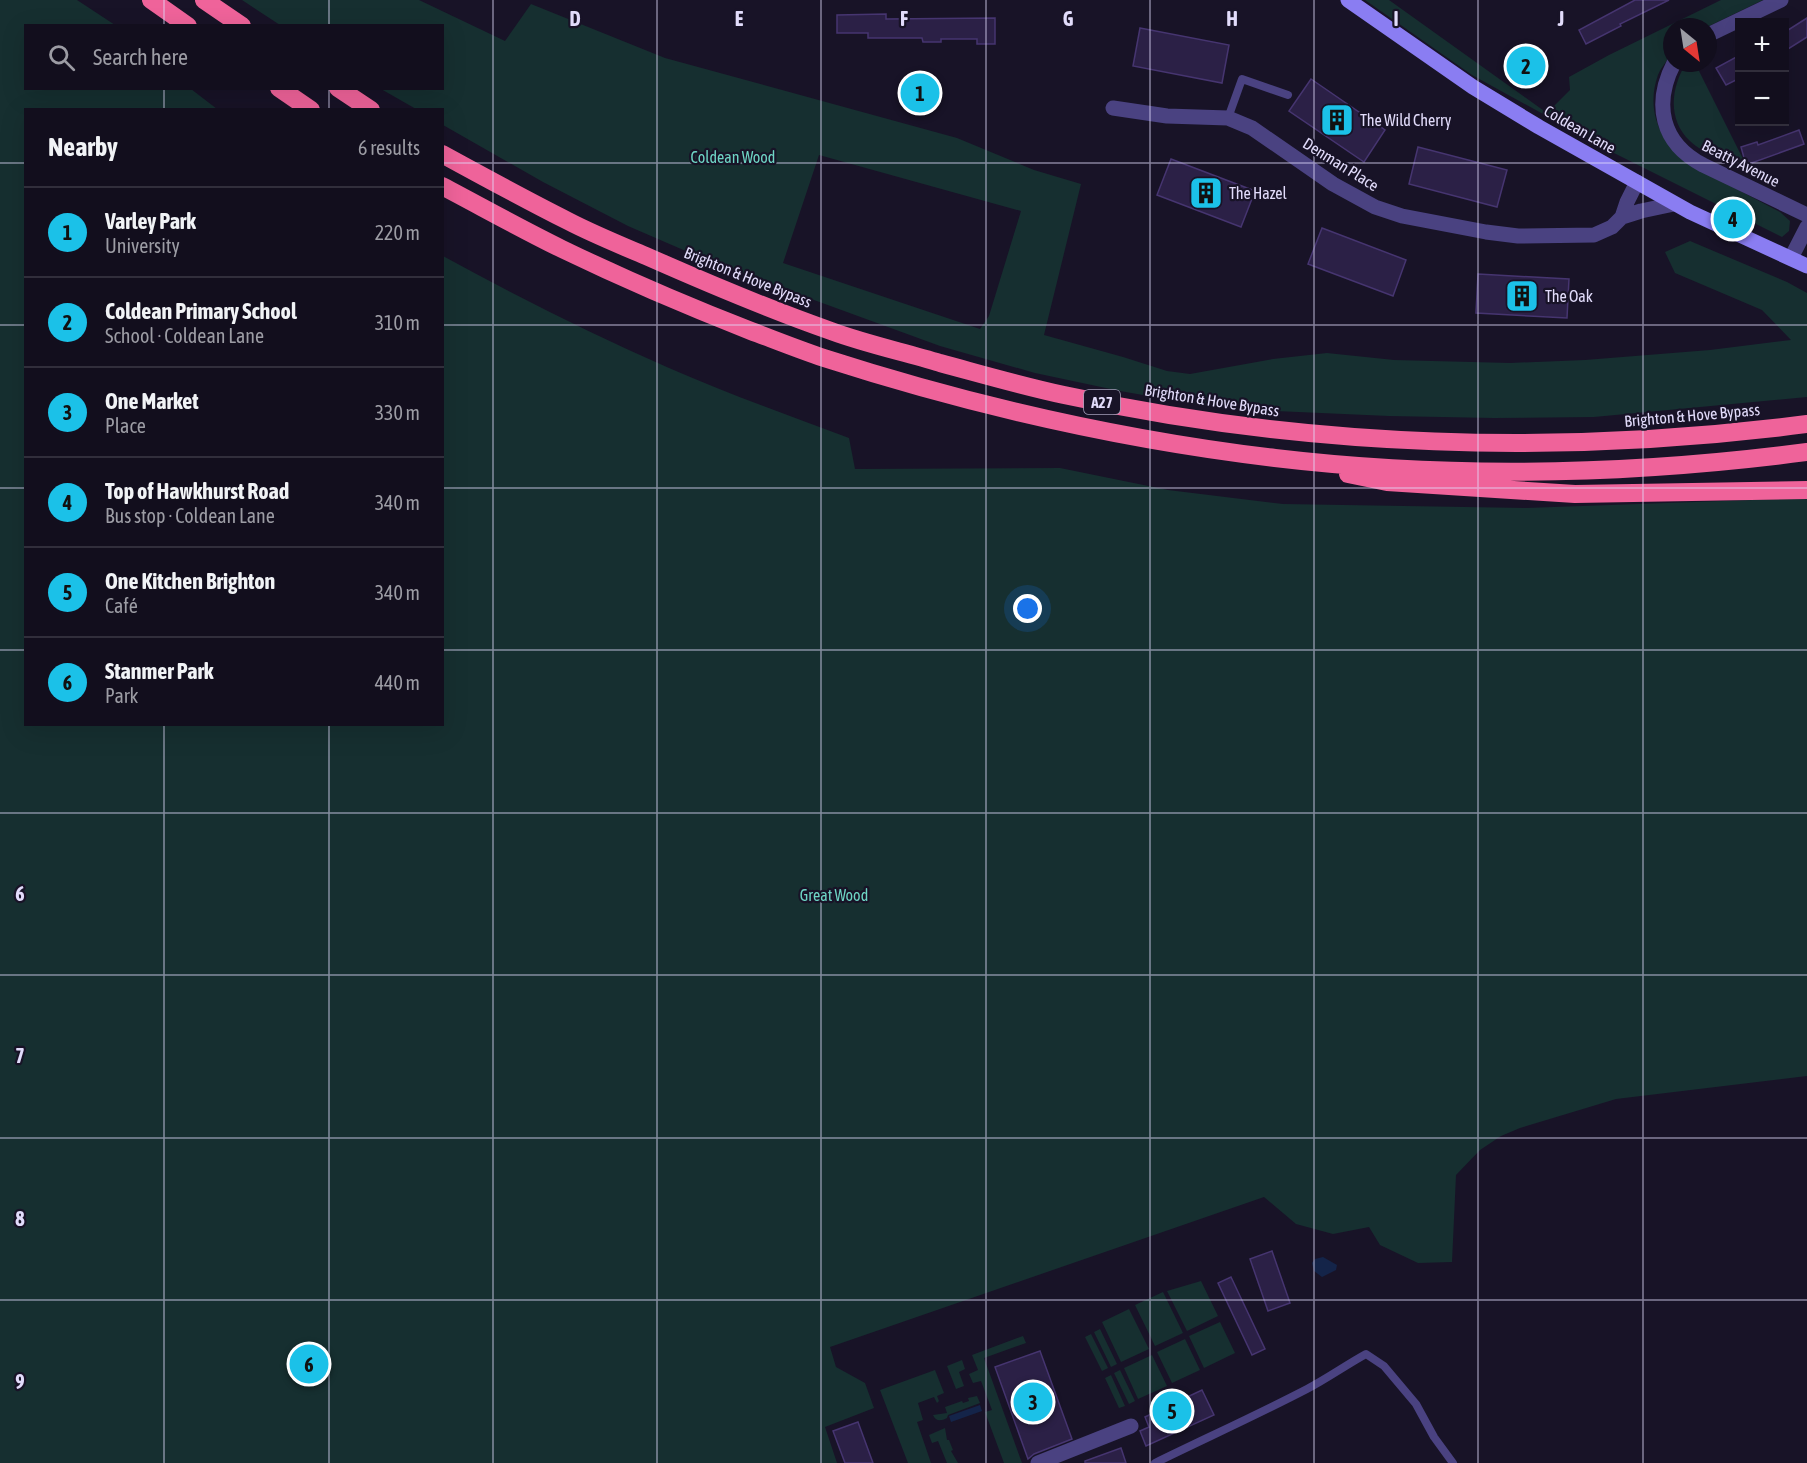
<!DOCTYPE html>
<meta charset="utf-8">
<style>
:root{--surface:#120e1d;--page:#1f1c2a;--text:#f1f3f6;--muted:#9c9ca4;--line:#312e3b;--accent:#1bc1e8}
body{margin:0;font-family:"Asap Condensed",sans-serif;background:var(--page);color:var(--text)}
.controls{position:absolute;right:18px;top:18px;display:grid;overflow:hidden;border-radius:0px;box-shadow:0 6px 24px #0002}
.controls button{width:54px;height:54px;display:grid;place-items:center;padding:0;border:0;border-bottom:2px solid var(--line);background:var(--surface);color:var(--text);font:30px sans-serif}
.compass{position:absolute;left:1663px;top:18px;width:54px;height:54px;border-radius:50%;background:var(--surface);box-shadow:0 6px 24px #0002;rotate:150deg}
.you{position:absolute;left:1028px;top:609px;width:21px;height:21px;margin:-15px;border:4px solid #fff;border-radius:50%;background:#1a73e8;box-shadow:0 0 0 9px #1a73e833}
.badge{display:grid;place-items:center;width:39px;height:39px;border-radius:50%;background:var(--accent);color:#111;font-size:20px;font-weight:700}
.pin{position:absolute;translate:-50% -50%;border:3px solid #fff;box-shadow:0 2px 6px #0006}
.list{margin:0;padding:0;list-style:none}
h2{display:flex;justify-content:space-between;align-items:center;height:78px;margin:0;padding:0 24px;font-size:26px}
h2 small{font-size:20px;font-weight:400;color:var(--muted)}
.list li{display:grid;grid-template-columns:39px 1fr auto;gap:18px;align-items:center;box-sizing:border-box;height:90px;padding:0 24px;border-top:2px solid var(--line)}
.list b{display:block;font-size:22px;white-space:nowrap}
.list p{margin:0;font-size:20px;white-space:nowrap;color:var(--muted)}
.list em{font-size:20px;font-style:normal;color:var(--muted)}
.icon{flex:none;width:33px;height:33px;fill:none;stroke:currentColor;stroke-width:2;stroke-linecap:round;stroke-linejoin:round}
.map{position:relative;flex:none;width:1807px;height:1463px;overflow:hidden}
.search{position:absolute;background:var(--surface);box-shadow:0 6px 24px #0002;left:24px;top:24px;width:420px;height:66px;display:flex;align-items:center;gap:15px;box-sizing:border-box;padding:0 21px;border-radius:0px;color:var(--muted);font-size:22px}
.panel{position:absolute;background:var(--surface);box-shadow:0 6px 24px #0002;left:24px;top:108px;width:420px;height:618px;border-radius:0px}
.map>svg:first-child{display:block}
.green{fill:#162f30;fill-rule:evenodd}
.water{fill:#142449}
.building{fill:#2b2046;stroke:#463570;stroke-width:1.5}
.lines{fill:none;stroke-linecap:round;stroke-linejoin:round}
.lane{stroke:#4a4281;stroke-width:8}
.street{stroke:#4a4281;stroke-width:15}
.secondary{stroke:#8a7df2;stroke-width:15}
.highway{stroke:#ef639a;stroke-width:18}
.grid{fill:none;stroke:#e2dcfb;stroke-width:1.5;stroke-opacity:0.55}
.labels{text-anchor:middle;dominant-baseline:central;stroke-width:4.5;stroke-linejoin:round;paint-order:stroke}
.shield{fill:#181327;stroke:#a5a0bb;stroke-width:1.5}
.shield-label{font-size:15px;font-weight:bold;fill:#e2dcfb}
.poi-label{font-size:16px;fill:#e2dcfb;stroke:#181327;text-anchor:start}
.street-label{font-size:16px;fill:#e2dcfb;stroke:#181327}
.park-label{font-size:16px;fill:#6ed5c5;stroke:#181327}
.grid-label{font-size:20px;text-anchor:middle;font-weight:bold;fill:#e2dcfb;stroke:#181327;stroke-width:4.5;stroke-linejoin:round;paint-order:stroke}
</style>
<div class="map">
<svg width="1807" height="1463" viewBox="0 0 1807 1463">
<rect width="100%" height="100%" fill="#181327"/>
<!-- green -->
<path class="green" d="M0,0H77L115,25L26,26V88L191,89L217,109L26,110V724H442L443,256C516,296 592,334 669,368C728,394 788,415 849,438L855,469L1060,468L1168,490L1283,504L1526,508L1807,498V1076L1616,1099L1520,1128L1501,1136L1480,1150L1456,1175L1452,1262L1418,1263L1380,1245L1369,1227L1333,1234L1296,1224L1264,1197L830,1347L836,1367L865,1383L874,1408L825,1427L837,1463H0Z
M242,0H419L505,41L531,4L665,58L957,138L1034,170L1081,184L1044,335L1123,357L1167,371L1190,374L1273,359L1327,353L1394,360L1510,363L1585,360L1710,350L1791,340L1762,310L1675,273L1665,252L1690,241L1787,282L1807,293V397L1594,417L1494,418L1389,416L1252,410L1206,406L1120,391L1035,373L940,346L718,265L628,226L543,182L443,125L442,110L416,109L381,89L442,88V26L280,25ZM819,155L1021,211L989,316L980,329L783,263Z
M1365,0H1389L1547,113L1570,90L1569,77L1609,55L1721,0H1763L1707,27H1672C1672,34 1674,44 1672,51C1670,58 1661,67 1658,75C1645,111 1661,145 1691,165L1780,212L1790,221L1789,231L1782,237L1612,152L1472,75Z
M1686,63H1695L1749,171C1737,170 1725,162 1714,157C1706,152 1697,148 1690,141C1667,119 1671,88 1686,63Z
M1201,1281L1218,1316L1187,1331L1167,1291Z
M1163,1292L1183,1333L1155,1346L1135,1305Z
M1129,1309L1149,1349L1121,1362L1102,1322Z
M1220,1322L1235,1353L1204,1368L1189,1336Z
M1100,1329L1117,1364L1111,1367L1094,1332Z
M1091,1334L1108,1368L1102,1371L1085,1337Z
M1023,1336L1026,1343L984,1358L1022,1463H1004L985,1412L992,1410L981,1381L973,1383L969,1374L978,1370L972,1355Z
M1185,1339L1200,1370L1172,1383L1157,1352Z
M1152,1355L1167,1386L1138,1399L1124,1368Z
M962,1360L965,1369L959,1372L964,1386L956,1389L947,1366Z
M935,1370L944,1393L937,1396L939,1401L937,1403L934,1397L918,1403L923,1420L917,1422L931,1463H908L880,1390Z
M1120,1370L1135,1401L1129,1404L1114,1373Z
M1111,1375L1125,1406L1119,1408L1105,1378Z
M977,1396L980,1403L948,1415L947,1418C941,1421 936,1422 933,1415L947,1413L945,1407L962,1401L963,1403L969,1401L968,1398Z
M945,1428L947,1440H949L953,1450L951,1451L958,1463H947L938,1441L932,1443L929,1435Z"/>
<!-- water -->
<path class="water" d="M1323,1257L1337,1265L1336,1270L1322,1277L1314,1271L1312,1263L1315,1259Z
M980,1405L982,1411L951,1422L949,1416Z"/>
<!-- building -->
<path class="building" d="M1635,0H1669L1620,24L1621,26L1586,44L1579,30Z
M886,14V19L995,18V44H977V39H941V42H923L922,38H868V33H837V15Z
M1807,18V37L1785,51V32Z
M1140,28L1229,45L1222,83L1133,66Z
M1740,55V78L1726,85L1716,68Z
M1311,79L1385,130L1364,162L1289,111Z
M1799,130L1804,144L1746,165L1741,147L1757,142L1758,145Z
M1418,147L1507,170L1497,207L1409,184Z
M1171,159L1255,191L1241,227L1157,195Z
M1322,228L1406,260L1393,296L1308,264Z
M1478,274L1569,279L1567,318L1476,313Z
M1272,1251L1290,1303L1268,1311L1250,1259Z
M1231,1277L1265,1349L1252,1355L1218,1283Z
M1040,1351L1072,1439L1034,1454L1028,1459L995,1367Z
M1202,1390L1214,1415L1146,1446L1140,1431L1149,1427L1145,1417Z
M858,1422L873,1463H845L833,1431Z
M1121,1448L1126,1463H1085V1461Z"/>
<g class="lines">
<!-- lane -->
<path class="lane" d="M1228,118L1242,79L1288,95
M1155,1463C1206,1438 1257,1415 1307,1389C1328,1378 1346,1365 1366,1354L1384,1366L1416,1404L1434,1437L1453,1463"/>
<!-- street -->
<path class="street" d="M1708,35L1781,0
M1674,63C1653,104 1661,143 1703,165L1807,215
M1113,108L1167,116L1228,118L1252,128L1333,184L1375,207L1402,216L1486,232L1518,236L1594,235L1612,227L1622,217L1641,211L1674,204
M1622,217L1627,202L1637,182
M1791,258L1807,227
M1038,1463L1131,1426"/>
<!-- secondary -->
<path class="secondary" d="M1348,0L1473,87L1539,127L1690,212L1807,266"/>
<!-- highway -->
<path class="highway" d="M151,0L188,26
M204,0L242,26
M279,88L311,110
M338,88L371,110
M442,154C484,177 526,200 568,221C593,234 620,245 646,256C707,283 768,309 831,331C866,344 904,352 940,363C981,374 1022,386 1064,395C1308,448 1560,456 1807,424
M442,186C482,207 521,229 562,249C624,279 687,306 751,331C775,340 800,350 824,358C970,405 1123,440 1275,458C1452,479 1631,475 1807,452
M1348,474L1387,482L1575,494L1807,490"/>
</g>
<!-- grid -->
<path class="grid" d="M164,0V26M329,0V26M493,0V1463M657,0V1463M821,0V1463M986,0V1463M1150,0V1463M1314,0V1463M1478,0V1463M1643,0V1463M164,88V110M329,88V110M0,163H26M442,163H1807M0,325H26M442,325H1807M0,488H26M442,488H1807M0,650H26M442,650H1807M164,724V1463M329,724V1463M0,813H1807M0,975H1807M0,1138H1807M0,1300H1807"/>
<!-- icons -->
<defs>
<g id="building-square" transform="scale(1.725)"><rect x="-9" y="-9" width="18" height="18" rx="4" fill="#1bc1e8" stroke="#181327"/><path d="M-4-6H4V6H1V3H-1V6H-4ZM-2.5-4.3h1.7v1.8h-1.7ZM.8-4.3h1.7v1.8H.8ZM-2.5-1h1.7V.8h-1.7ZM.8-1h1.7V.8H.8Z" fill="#111"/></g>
</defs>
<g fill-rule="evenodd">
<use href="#building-square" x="1337" y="120"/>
<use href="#building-square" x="1206" y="193"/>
<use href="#building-square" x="1522" y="296"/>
</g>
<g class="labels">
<!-- shield labels -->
<rect class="shield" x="1084" y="390" width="36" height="24" rx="4.5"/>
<g class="shield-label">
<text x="1102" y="402">A27</text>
</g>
<!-- poi labels -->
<g class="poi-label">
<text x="1360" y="120">The Wild Cherry</text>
<text x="1229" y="193">The Hazel</text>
<text x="1545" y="296">The Oak</text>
</g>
<!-- street labels -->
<g class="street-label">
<text transform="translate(1580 129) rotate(30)">Coldean Lane</text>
<text transform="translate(1741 163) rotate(27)">Beatty Avenue</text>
<text transform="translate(1341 164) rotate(32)">Denman Place</text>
<text transform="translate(748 277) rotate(22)">Brighton &amp; Hove Bypass</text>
<text transform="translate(1212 400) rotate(9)">Brighton &amp; Hove Bypass</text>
<text transform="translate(1692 415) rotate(-5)">Brighton &amp; Hove Bypass</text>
</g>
<!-- park labels -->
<g class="park-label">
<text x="733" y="157">Coldean Wood</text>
<text x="834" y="895">Great Wood</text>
</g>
</g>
<g class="grid-label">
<text x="575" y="26">D</text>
<text x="739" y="26">E</text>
<text x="904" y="26">F</text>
<text x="1068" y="26">G</text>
<text x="1232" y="26">H</text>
<text x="1396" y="26">I</text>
<text x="1561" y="26">J</text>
<text x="20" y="901">6</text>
<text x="20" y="1063">7</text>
<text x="20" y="1226">8</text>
<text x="20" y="1389">9</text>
</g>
</svg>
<div class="controls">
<button>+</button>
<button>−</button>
</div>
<svg class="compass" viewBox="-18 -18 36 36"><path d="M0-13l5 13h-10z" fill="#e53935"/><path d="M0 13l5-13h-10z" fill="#9c9ca4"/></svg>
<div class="you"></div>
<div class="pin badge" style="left:920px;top:93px">1</div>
<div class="pin badge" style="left:1526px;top:66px">2</div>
<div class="pin badge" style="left:1033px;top:1402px">3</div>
<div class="pin badge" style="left:1733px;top:219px">4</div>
<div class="pin badge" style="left:1172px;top:1411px">5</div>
<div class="pin badge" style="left:309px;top:1364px">6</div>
<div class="search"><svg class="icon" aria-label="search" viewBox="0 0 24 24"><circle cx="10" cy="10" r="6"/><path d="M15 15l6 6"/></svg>Search here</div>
<section class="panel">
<h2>Nearby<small>6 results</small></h2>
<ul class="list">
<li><span class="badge">1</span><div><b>Varley Park</b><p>University</p></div><em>220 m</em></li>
<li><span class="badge">2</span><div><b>Coldean Primary School</b><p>School · Coldean Lane</p></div><em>310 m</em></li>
<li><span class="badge">3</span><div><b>One Market</b><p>Place</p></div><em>330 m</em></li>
<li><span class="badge">4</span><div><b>Top of Hawkhurst Road</b><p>Bus stop · Coldean Lane</p></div><em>340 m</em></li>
<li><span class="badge">5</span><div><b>One Kitchen Brighton</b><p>Café</p></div><em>340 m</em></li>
<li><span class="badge">6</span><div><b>Stanmer Park</b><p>Park</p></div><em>440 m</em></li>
</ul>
</section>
</div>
